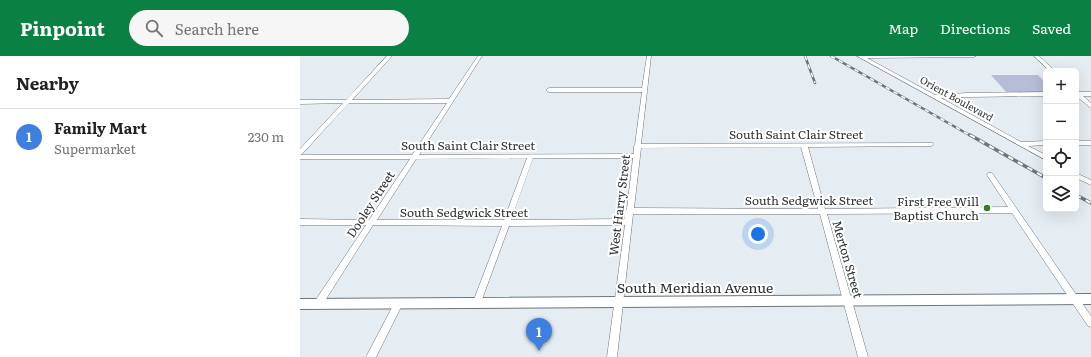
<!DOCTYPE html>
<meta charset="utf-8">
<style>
:root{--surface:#fff;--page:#f6f6f6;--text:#202124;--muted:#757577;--line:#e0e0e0;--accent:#0b8043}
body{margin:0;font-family:Literata,serif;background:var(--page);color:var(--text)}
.controls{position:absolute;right:12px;top:12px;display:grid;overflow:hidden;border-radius:6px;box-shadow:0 4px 16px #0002}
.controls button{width:36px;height:36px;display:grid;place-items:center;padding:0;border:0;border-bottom:1px solid var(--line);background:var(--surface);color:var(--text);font:20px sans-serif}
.you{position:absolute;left:458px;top:178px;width:14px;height:14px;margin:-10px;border:3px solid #fff;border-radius:50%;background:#1a73e8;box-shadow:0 0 0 6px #1a73e833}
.badge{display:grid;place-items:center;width:26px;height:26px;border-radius:50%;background:var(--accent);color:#fff;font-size:13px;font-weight:700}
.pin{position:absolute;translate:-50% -33px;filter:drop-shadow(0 1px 2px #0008)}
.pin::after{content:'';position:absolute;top:21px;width:14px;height:12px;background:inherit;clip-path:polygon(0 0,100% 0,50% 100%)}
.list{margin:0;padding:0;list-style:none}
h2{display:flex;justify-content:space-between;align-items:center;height:52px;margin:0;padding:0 16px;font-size:17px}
h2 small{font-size:13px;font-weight:400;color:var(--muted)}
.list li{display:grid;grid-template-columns:26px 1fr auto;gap:12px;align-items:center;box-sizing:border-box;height:56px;padding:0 16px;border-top:1px solid var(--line)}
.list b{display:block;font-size:15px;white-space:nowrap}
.list p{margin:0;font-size:13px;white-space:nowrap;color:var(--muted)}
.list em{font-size:13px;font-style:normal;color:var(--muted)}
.icon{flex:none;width:22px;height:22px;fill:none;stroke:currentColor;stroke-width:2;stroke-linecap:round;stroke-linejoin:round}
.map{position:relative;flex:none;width:791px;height:301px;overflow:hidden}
header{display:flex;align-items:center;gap:24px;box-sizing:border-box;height:56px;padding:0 20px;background:var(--accent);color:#fff}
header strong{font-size:19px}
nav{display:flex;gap:22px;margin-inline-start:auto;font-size:14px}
.search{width:280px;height:36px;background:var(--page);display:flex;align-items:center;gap:10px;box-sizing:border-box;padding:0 14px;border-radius:22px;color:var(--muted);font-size:15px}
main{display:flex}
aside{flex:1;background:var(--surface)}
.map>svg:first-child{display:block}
.green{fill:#b7bcd8}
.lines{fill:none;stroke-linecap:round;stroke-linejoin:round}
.minor-casing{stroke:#6e757a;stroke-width:1}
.secondary-casing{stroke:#6e757a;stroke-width:2}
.minor{fill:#fff;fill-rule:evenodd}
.secondary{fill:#fff;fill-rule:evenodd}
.rail-far1-casing{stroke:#717579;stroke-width:2.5}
.rail-casing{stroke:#717579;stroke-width:3.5}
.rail-far1{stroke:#fff;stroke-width:1.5;stroke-dasharray:4.5;stroke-linecap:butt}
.rail{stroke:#fff;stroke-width:2;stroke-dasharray:5.5;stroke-linecap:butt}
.poi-dot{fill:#317d25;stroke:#fff;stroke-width:1.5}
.labels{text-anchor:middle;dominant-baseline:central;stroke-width:4;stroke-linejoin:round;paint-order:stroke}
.far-street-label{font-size:10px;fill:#2d3032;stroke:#fff}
.street-label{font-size:12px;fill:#2d3032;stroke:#fff}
.poi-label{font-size:12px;fill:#2d3032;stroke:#fff;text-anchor:end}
.near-street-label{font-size:14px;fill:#2d3032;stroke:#fff}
</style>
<header>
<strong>Pinpoint</strong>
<div class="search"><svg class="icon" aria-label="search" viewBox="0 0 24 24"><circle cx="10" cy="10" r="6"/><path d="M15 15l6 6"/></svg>Search here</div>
<nav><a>Map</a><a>Directions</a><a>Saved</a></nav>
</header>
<main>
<aside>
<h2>Nearby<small></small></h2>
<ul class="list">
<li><span class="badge" style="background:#3f7fe0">1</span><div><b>Family Mart</b><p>Supermarket</p></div><em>230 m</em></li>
</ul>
</aside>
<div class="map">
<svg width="791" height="301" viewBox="0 0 791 301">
<rect width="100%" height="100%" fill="#e5edf3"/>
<!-- green -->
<path class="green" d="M691,19H738L746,27V37H707Z"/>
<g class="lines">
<!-- minor casing -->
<g class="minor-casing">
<path id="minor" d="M87,0H92L52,44L149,43L178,0H182L119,99L334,98V90L335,89L342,36H249L246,34L249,32H342L347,0H351L341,88L633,87L634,88L633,89L631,90L508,91L525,153L708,151L687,119L688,117H692L791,260V271L788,270L712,157L527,158L568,301H558L520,158H333L317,301H307L325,169L209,170L181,246L180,249L177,250L174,249L173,246L202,170L73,169L21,251L18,252L15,251L14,248L15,245L66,169H0V163L69,164L110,103H0V93L43,47L0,48V44H46ZM49,47H147L112,99H0L2,98ZM501,91L518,153L334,152L341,92ZM227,102L204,164H77L116,103ZM233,102H333L327,153L325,155V163L211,164Z
M557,0H676L674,1L567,2L635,39L667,37L746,36V40L667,41L641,42L721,86L746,85V89L728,90L746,99V104Z
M734,0H739L755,15H750Z
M776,34L780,36H791V40H783L791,47V52L776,40Z
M776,85H791V89H776Z
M776,117L791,124V129L776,122Z
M99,243L102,244L103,247L76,301H66L96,244Z"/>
</g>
<!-- secondary casing -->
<g class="secondary-casing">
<path id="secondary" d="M791,238V248L0,253V243Z"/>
</g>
<!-- minor -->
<use href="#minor" class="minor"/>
<!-- secondary -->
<use href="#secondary" class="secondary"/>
<!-- rail-far1 casing -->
<g class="rail-far1-casing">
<path id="rail-far1" d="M505,0L515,27
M531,0L671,80"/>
</g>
<!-- rail casing -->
<g class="rail-casing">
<path id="rail" d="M670,79L746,122
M776,139L791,147"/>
</g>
<!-- rail-far1 -->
<use href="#rail-far1" class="rail-far1"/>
<!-- rail -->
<use href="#rail" class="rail"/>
</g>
<!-- markers -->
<circle class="poi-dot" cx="687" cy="152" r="4"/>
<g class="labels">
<!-- far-street labels -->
<g class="far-street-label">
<text transform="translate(657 42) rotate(29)">Orient Boulevard</text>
</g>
<!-- street labels -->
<g class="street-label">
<text x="496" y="78">South Saint Clair Street</text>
<text x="168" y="89">South Saint Clair Street</text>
<text x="509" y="144">South Sedgwick Street</text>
<text transform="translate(70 148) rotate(-57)">Dooley Street</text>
<text transform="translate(319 149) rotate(-83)">West Harry Street</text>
<text x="164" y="156">South Sedgwick Street</text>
<text transform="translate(548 203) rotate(74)">Merton Street</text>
</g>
<!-- poi labels -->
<g class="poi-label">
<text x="679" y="145">First Free Will<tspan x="679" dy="14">Baptist Church</tspan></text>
</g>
<!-- near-street labels -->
<g class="near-street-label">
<text x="395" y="231">South Meridian Avenue</text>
</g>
</g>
</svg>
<div class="controls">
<button>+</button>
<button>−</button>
<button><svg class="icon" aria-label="locate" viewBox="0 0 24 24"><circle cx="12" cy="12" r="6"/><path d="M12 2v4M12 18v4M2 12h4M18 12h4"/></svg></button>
<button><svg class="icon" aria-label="layers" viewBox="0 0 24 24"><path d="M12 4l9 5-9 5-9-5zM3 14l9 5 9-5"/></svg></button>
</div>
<div class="you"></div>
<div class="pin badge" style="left:239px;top:295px;background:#3f7fe0">1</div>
</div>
</main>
